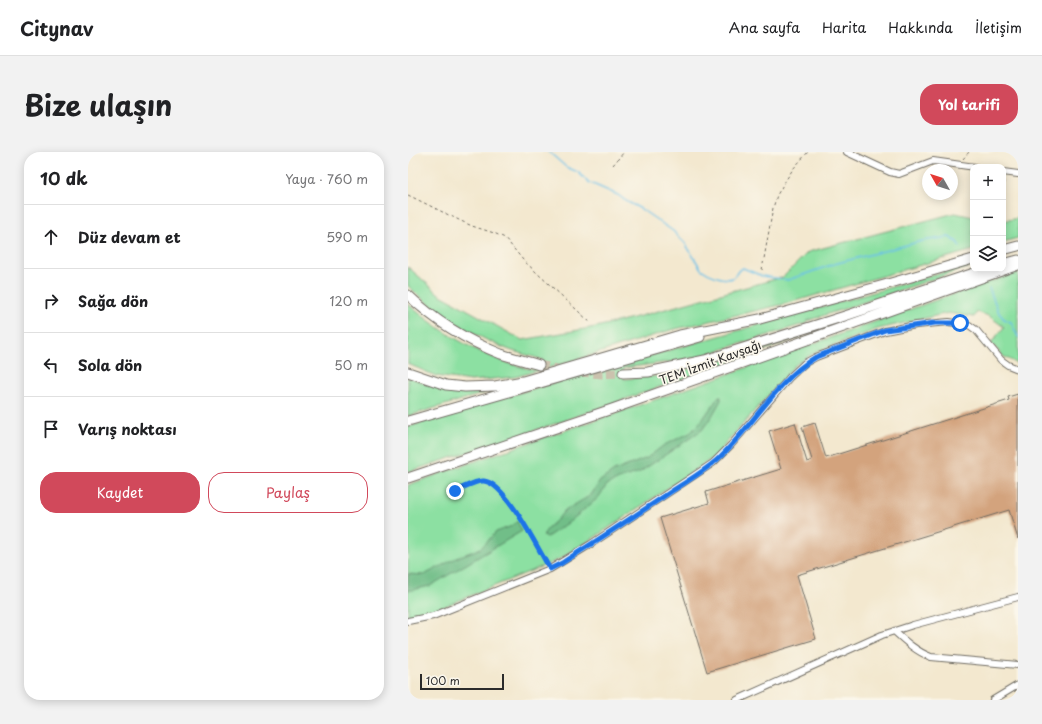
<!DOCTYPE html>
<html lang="tr">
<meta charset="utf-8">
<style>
:root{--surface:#fff;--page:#f2f2f2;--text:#202124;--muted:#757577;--line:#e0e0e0;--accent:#d1495b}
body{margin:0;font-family:"Playpen Sans",sans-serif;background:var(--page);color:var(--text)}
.controls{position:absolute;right:12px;top:12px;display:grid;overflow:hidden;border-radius:8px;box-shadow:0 2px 10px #0003}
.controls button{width:36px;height:36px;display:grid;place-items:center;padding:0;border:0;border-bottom:1px solid var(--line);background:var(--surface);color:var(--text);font:20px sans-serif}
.compass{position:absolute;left:514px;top:12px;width:36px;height:36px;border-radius:50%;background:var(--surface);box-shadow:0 2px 10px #0003;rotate:309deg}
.scale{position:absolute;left:12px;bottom:10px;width:84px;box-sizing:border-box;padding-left:4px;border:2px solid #2b2b2b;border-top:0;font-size:11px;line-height:14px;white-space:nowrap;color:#2b2b2b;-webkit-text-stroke:3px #fbf7ec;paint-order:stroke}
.stop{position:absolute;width:12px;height:12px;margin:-9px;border:3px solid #1a73e8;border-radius:50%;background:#fff}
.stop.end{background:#1a73e8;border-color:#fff;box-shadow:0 1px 4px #0008}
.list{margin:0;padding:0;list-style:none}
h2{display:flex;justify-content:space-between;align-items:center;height:52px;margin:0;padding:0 16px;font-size:17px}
h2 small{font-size:13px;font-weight:400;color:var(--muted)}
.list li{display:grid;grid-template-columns:26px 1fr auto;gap:12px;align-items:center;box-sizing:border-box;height:64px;padding:0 16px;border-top:1px solid var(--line)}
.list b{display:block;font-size:15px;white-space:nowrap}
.list em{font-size:13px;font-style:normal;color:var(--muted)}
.actions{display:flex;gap:8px;padding:12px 16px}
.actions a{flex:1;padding:9px 0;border:1px solid var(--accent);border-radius:16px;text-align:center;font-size:14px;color:var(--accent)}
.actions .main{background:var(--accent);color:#fff}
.icon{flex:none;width:22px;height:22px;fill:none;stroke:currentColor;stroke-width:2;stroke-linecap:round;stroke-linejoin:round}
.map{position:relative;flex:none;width:610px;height:548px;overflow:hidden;border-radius:16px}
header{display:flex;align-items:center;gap:24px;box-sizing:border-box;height:56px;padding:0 20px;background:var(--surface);border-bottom:1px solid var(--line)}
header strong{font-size:19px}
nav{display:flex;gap:22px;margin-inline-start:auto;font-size:14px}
.intro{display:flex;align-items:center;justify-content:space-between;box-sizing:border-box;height:96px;padding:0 24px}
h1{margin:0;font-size:28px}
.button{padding:10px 18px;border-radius:16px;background:var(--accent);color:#fff;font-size:14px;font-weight:700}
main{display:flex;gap:24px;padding:0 24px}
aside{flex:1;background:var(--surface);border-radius:16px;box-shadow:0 2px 10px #0003}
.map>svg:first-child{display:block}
.green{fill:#8ce0a2;stroke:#5c8666}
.forest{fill:#71be88;stroke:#4e745a}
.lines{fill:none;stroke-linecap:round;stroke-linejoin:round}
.stream{stroke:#6bc1e8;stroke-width:1.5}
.building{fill:#d3a37d}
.highway-tunnel{stroke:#cbc2ae;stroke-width:9;stroke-dasharray:9 4.5;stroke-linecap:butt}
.minor-casing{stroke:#716d64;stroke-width:8}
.highway-casing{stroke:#716d64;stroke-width:11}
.path{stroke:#716d64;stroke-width:1;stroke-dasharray:3 3;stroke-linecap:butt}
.minor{stroke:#fff;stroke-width:6}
.highway{stroke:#fff;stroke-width:9}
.route{stroke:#1a73e8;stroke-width:5}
.labels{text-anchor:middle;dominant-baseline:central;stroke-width:3.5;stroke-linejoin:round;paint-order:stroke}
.street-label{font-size:12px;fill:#2b2b2b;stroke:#fbf7ec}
</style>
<header>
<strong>Citynav</strong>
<nav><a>Ana sayfa</a><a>Harita</a><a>Hakkında</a><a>İletişim</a></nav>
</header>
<div class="intro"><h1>Bize ulaşın</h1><a class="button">Yol tarifi</a></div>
<main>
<aside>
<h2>10 dk<small>Yaya · 760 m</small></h2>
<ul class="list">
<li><svg class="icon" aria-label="ahead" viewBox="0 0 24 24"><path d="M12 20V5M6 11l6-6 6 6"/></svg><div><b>Düz devam et</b></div><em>590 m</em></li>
<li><svg class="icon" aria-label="right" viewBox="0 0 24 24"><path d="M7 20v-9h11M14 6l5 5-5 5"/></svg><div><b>Sağa dön</b></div><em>120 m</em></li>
<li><svg class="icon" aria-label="left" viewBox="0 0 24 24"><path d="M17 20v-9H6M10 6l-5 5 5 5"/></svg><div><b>Sola dön</b></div><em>50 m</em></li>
<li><svg class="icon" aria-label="arrive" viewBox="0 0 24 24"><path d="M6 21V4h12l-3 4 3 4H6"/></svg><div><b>Varış noktası</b></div></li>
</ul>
<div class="actions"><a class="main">Kaydet</a><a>Paylaş</a></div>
</aside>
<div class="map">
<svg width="610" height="548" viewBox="0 0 610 548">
<rect width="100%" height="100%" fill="#fbf7ec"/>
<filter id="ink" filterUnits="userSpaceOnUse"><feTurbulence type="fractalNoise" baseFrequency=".025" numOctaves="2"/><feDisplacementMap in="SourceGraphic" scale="8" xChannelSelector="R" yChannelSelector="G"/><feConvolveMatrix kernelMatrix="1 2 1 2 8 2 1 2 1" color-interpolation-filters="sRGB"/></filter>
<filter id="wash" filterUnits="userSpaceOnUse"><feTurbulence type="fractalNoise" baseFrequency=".012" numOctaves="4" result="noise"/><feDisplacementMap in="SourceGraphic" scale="16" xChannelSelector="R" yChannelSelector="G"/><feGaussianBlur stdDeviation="0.9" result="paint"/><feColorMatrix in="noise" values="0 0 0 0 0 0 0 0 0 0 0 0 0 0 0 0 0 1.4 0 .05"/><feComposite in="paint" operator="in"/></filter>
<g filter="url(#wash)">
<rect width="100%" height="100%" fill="#f3e8cf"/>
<!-- green -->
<path class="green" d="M547,61L565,65V98L377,152L263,178L161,210L107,225L63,229L28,224L0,212V152C35,182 80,209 126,218L135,208C122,203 107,201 94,195C59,180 28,160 0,134V115L31,142L114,188L188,175L225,166L375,125L400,100Z
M610,66V86L595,90V69Z
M565,112V114L399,169V171L293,204L269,209L215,216L216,227L251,224L304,212L394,185L152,270L0,320V275L121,238Z
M610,120V212L595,204L583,191L596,175L581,164L569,160L566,165L540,161L470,177L409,199L393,209L386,214L306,305L187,385L150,408L25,459L0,465V333C84,302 170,275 255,245C373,204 491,160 610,120Z
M0,225L18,232L36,237L77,241L0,264Z"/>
<!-- forest -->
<path class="forest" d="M311,244L313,245V248L304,264L294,278L232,320L211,327L199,333L190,346L160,371L139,385L135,383L140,376L149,368L156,359L183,343L192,329L206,319L239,306L256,293L282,281L292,271Z
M109,369L114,379L22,434L0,439V422L16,423L50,405L73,396L88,380L104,374Z"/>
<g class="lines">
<!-- stream -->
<path class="stream" d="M141,0L158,15L170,20L180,30L210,43L218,49L233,57L265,79L277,91L293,117C301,123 316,129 325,126L331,118L335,116L354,124L380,128L426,112L514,89L541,85L549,90L552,95
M581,136L591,161L596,167L603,170L610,185"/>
</g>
<g id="blocks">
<!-- building -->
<path class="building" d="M610,242V387L601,358L389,423L408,487L299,520L252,366L301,351L298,340L373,317L361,279L387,271L399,310L404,308L394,275L407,271L418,306L601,248L600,245Z"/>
</g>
</g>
<g filter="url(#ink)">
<use href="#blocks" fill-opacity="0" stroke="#716d64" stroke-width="1"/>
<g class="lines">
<!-- highway-tunnel -->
<path class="highway-tunnel" d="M131,213L153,218
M172,220L194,222L215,221"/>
<!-- minor casing -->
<g class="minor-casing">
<path id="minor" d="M439,0L482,20L491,22L525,9L567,15
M595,20L610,22
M0,469L25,464L142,417L183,392L305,311L323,293L382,225L397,211L408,205L477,179L508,173L541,170L561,173L568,178L593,208L600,213L610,217
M486,479C497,489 509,500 523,505L610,513
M329,548L474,483L505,473L610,445
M585,548L610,533"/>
</g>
<!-- highway casing -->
<g class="highway-casing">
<path id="highway" d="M595,98L610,94
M595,112L610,108
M0,143C26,168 60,189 93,202C105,206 118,209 131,213
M0,220L38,233L57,235L87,234L115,229L272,183L352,167L476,133L565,107
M215,221L240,220L297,208L440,163L578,117
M0,269L292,185
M0,326L207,256L610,113"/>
</g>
<!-- path -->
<path class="path" d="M555,7L561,0
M205,13L216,0
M0,43L53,69L64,74L86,81L97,86L115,108L183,171
M595,56L597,27
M354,118L365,56L369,43L376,31L385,17L400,0
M47,339C56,336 67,328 76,329C97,330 128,394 139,411"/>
<!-- minor -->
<use href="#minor" class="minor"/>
<!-- highway -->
<use href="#highway" class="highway"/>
</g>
</g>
<g class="lines" filter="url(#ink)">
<!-- route -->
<path class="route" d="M47,339C56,336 67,328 76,329C98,331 131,399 142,417L154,411C191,387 227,364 264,339C279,329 297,319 311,306C345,274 368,229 408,205L477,178L527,171H552"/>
</g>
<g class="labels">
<!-- street labels -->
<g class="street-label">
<text transform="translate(302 210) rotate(-20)">TEM İzmit Kavşağı</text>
</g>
</g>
</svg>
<div class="controls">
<button>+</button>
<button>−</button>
<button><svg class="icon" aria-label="layers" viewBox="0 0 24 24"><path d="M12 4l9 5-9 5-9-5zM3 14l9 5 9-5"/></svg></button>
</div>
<svg class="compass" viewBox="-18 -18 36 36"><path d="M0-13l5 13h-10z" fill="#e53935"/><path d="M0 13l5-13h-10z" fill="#757577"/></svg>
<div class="scale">100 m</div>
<div class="stop" style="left:552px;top:171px"></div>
<div class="stop end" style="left:47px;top:339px"></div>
</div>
</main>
